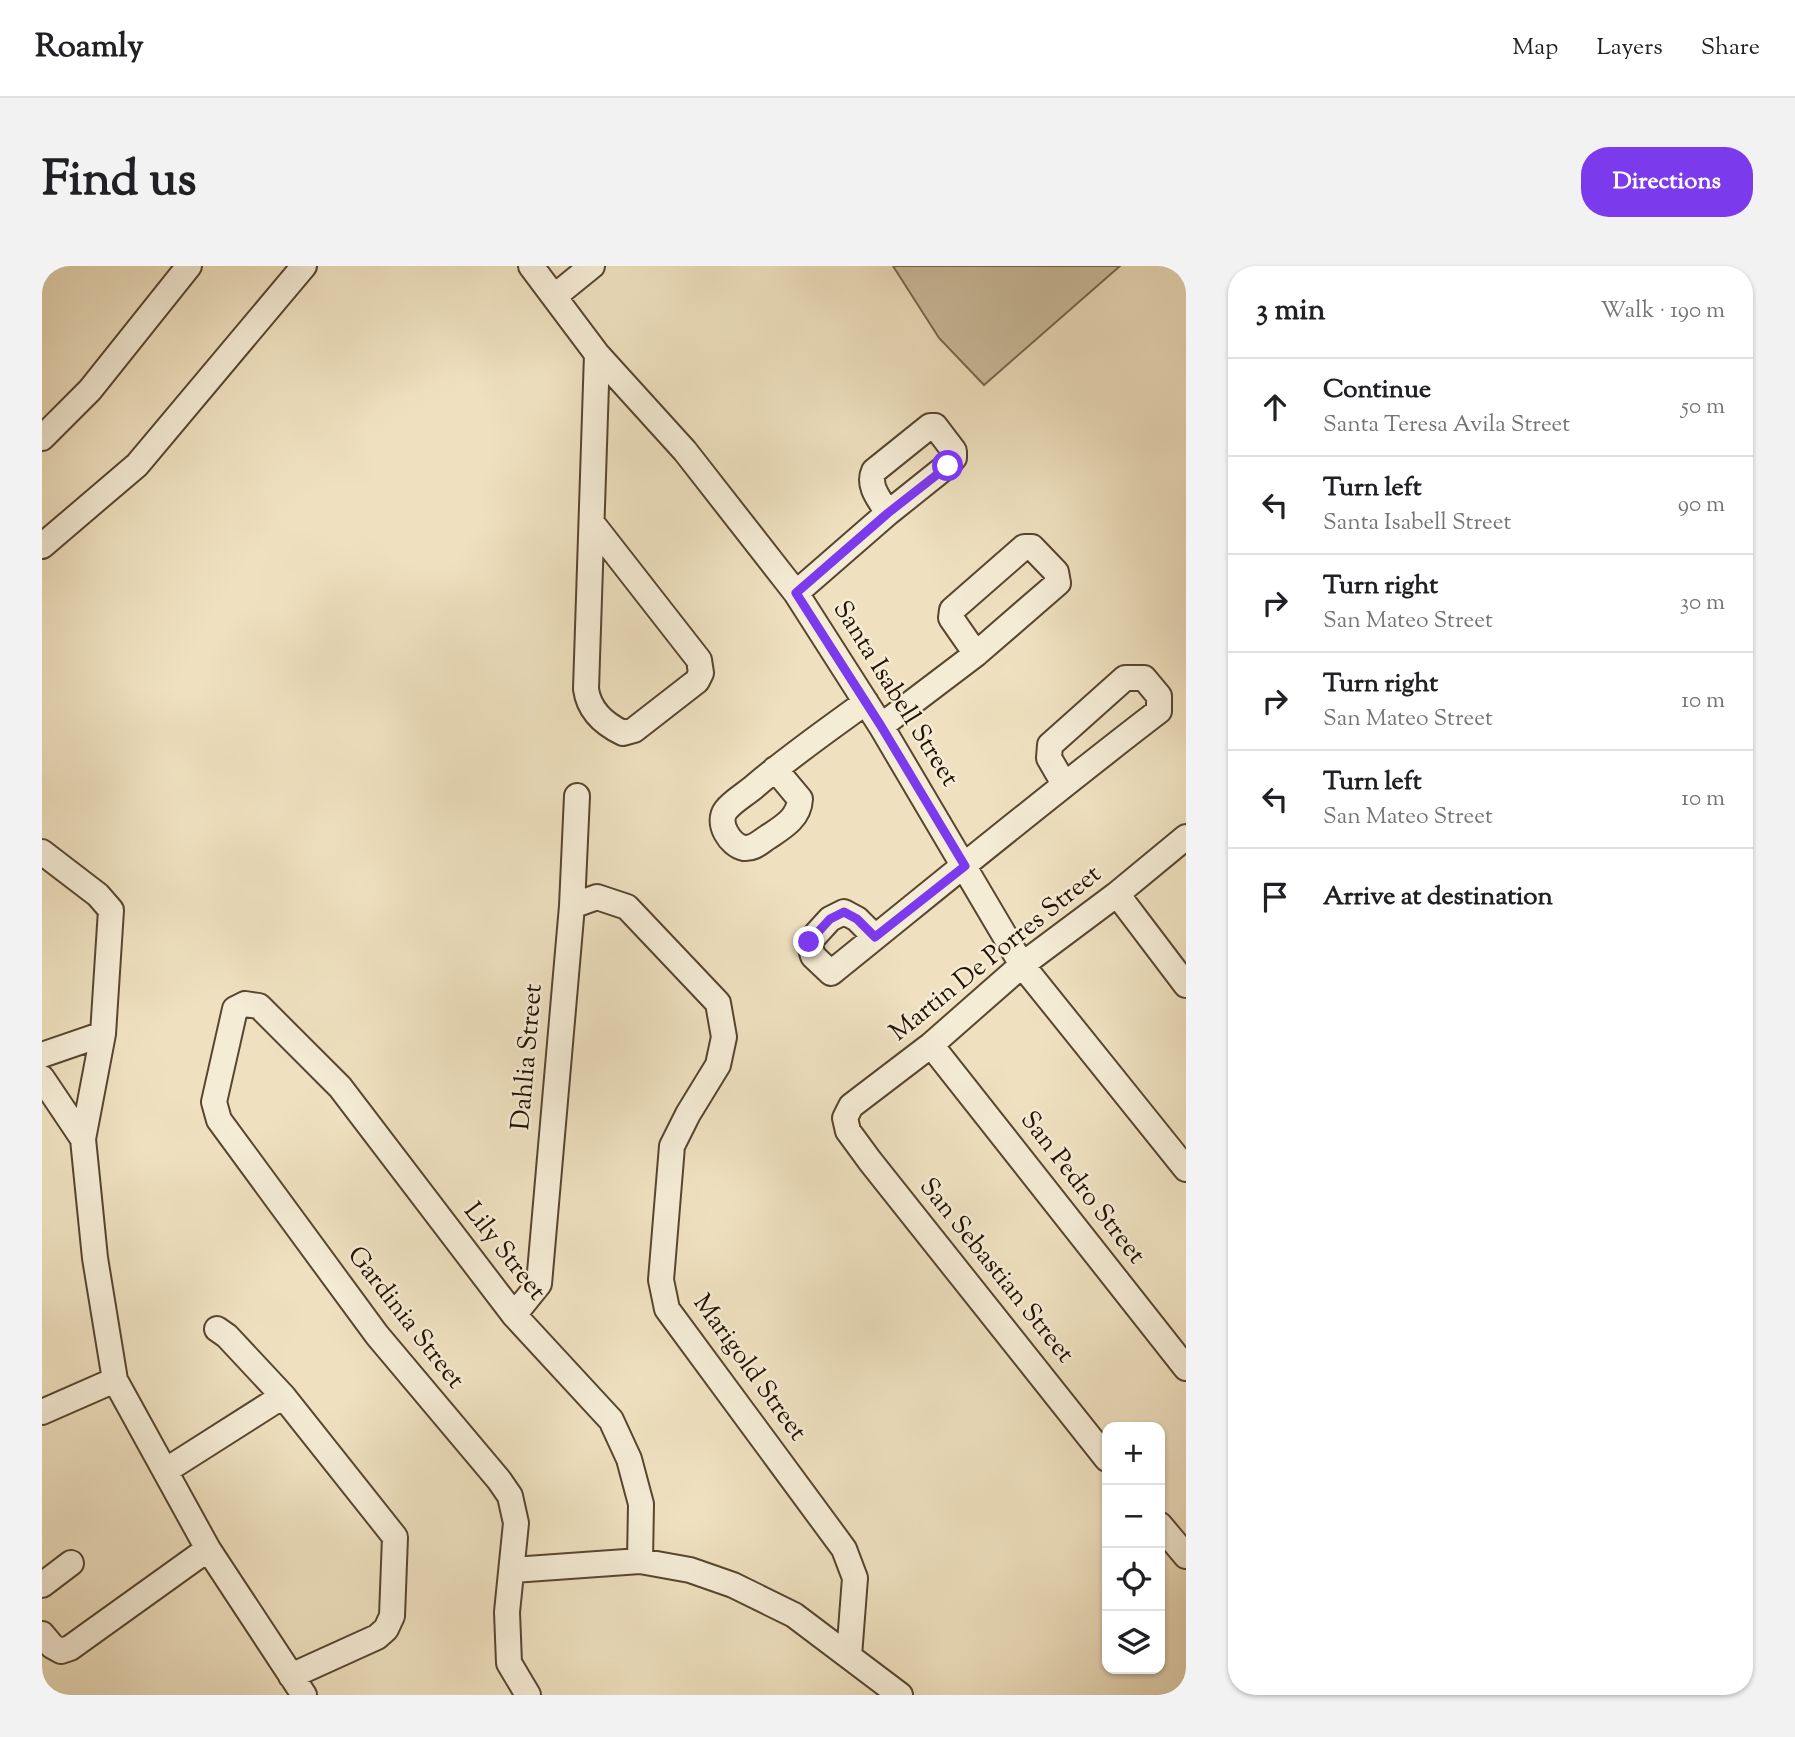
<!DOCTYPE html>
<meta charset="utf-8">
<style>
:root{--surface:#fff;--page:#f2f2f2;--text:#202124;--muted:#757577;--line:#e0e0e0;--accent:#7c3aed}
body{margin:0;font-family:"Sorts Mill Goudy",serif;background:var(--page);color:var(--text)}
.controls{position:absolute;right:21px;bottom:21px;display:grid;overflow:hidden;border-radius:14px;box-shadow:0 2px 5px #0004}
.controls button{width:63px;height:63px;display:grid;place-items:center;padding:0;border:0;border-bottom:2px solid var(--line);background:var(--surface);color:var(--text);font:35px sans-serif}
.stop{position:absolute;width:21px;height:21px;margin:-16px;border:5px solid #7c3aed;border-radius:50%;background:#fff}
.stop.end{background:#7c3aed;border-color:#fff;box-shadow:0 2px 7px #0008}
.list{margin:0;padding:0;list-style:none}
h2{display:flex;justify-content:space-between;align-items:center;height:91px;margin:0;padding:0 28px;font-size:30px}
h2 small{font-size:23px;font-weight:400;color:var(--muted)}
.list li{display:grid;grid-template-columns:46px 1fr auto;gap:21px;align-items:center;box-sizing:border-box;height:98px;padding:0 28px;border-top:2px solid var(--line)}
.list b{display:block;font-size:26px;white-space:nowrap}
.list p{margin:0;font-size:23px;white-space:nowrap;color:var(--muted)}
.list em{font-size:23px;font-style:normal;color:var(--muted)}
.icon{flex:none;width:38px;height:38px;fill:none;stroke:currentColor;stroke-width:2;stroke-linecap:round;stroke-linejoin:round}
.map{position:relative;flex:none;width:1144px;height:1429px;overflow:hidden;border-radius:28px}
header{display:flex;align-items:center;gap:42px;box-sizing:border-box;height:98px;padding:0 35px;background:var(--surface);border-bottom:2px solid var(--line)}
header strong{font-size:33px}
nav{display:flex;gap:38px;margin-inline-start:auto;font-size:24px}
.intro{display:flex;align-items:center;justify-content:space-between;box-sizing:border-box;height:168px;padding:0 42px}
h1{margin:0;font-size:49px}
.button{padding:18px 32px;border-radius:28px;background:var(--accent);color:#fff;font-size:24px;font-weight:700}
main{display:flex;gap:42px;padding:0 42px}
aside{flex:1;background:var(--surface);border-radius:28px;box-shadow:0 2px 5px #0004}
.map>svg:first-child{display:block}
.green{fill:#ccbe9f;stroke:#786850;stroke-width:2}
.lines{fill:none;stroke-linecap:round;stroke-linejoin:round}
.minor-casing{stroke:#574530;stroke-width:28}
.minor{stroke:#f5ecd6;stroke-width:24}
.route{stroke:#7c3aed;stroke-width:9}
.labels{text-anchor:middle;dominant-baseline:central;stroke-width:5;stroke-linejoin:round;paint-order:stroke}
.street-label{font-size:26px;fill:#241100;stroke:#f5ecd6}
</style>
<header>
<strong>Roamly</strong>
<nav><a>Map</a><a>Layers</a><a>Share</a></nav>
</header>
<div class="intro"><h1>Find us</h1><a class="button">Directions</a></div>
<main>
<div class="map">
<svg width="1144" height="1429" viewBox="0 0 1144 1429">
<rect width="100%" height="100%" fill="#efe1c0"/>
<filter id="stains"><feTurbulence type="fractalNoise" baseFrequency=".00286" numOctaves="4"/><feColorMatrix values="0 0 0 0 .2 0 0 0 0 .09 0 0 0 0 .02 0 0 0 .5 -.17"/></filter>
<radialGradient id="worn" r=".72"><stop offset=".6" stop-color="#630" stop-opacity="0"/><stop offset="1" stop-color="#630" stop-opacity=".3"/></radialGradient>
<!-- green -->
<path class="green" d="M851,0H1078L942,119L897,72Z"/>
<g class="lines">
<!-- minor casing -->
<g class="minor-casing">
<path id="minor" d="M489,0L555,88L643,185L754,327L839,460L980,699L1144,903
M513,30L550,0
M0,172L48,124L147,0
M550,257L657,394L659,407L655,415L592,464L581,467C562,458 547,445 544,423L555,88
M0,280L95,199L262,0
M754,327L846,247L906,199L912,192V185L893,160H888L832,205C825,220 838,234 846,247
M839,460L934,388L1016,317L1014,306L990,281H982L910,344L909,352L934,388
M733,503L758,533C757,552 741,561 726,571C718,576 712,583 702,582C688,579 674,557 684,544C691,535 704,528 713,520C748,490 787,463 824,436
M0,586L56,629L69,644L61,768L41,873
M1075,628L1144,719
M530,640L555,631L585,641L676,737L682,771L676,799L646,848L630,880L619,1014L625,1043L802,1283L813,1312L807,1390
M833,671L815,653L802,646L788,653L767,676L771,690L789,707C898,619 1006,530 1117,445V430L1102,412H1083L1008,479L1007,492L1022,518
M889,779L1144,1102
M0,789L61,768
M0,812L41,873L53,992L73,1114L166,1283L262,1429
M472,1049L497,1018L530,640L535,530
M175,1063L185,1070L241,1130L353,1271L350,1350L344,1363L335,1371L249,1410
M0,1146L73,1114
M1065,1193L828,895L806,865L803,852L809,840L889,779L980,699L1075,628L1144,571
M123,1205L241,1130
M1118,1259L1144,1290
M471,1304L598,1295L648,1304L691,1319L752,1349L858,1429
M0,1319L29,1297
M0,1368L10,1380L19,1385L28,1382L166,1283
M486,1429L467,1397L465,1346L474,1257L468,1230L457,1214L335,1069L177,854L172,836L193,743L203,738L217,740L298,821L472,1049L569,1154L587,1193L599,1238L598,1295"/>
</g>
<!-- minor -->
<use href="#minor" class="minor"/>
</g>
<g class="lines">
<!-- route -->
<path class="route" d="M767,676L788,653L802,646L815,653L833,671L923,600L839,460L754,327L846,247L906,200"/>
</g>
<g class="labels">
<!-- street labels -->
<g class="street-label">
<text transform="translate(853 428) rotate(58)">Santa Isabell Street</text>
<text transform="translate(954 688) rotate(-39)">Martin De Porres Street</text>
<text transform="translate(486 791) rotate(-85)">Dahlia Street</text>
<text transform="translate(1040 922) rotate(52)">San Pedro Street</text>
<text transform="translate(462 986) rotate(52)">Lily Street</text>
<text transform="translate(954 1005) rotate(51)">San Sebastian Street</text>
<text transform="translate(363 1052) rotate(52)">Gardinia Street</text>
<text transform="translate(707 1102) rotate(54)">Marigold Street</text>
</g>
</g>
<rect width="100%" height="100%" filter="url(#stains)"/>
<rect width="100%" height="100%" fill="url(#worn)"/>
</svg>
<div class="controls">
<button>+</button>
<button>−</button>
<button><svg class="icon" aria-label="locate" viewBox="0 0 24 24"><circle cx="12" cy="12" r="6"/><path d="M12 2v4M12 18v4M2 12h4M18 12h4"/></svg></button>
<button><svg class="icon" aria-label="layers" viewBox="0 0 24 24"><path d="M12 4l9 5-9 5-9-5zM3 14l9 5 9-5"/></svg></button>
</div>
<div class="stop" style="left:906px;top:200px"></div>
<div class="stop end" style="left:767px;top:676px"></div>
</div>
<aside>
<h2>3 min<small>Walk · 190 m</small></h2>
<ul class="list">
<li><svg class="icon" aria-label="ahead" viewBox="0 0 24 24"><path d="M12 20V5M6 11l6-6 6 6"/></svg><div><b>Continue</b><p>Santa Teresa Avila Street</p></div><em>50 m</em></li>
<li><svg class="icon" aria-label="left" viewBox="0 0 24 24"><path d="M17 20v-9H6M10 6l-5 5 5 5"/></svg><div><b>Turn left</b><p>Santa Isabell Street</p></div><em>90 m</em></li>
<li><svg class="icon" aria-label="right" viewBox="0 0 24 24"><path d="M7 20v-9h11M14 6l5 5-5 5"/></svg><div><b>Turn right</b><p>San Mateo Street</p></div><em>30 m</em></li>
<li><svg class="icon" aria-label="right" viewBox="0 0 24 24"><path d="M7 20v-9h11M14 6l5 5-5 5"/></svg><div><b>Turn right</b><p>San Mateo Street</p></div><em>10 m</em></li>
<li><svg class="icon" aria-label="left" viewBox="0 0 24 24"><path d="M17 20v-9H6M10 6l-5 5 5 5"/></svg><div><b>Turn left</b><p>San Mateo Street</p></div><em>10 m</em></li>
<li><svg class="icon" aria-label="arrive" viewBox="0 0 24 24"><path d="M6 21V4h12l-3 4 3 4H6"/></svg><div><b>Arrive at destination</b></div></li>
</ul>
</aside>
</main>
